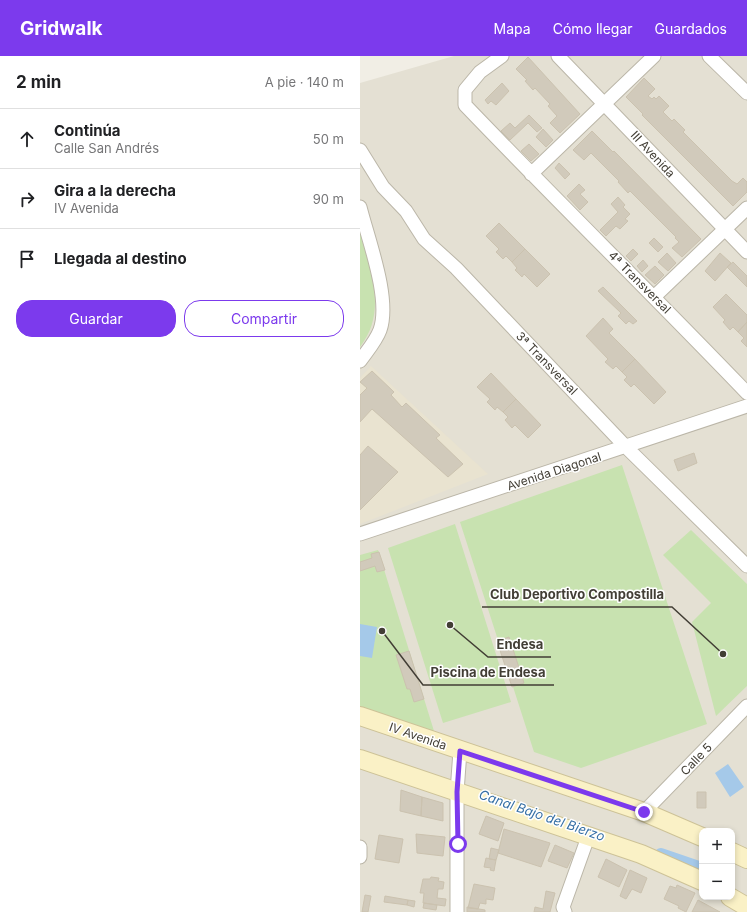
<!DOCTYPE html>
<html lang="es">
<meta charset="utf-8">
<style>
:root{--surface:#fff;--page:#f2f2f2;--text:#202124;--muted:#757577;--line:#e0e0e0;--accent:#7c3aed}
body{margin:0;font-family:Inter,sans-serif;background:var(--page);color:var(--text)}
.controls{position:absolute;right:12px;bottom:12px;display:grid;overflow:hidden;border-radius:8px;box-shadow:0 2px 6px #0003}
.controls button{width:36px;height:36px;display:grid;place-items:center;padding:0;border:0;border-bottom:1px solid var(--line);background:var(--surface);color:var(--text);font:20px sans-serif}
.stop{position:absolute;width:12px;height:12px;margin:-9px;border:3px solid #7c3aed;border-radius:50%;background:#fff}
.stop.end{background:#7c3aed;border-color:#fff;box-shadow:0 1px 4px #0008}
.list{margin:0;padding:0;list-style:none}
h2{display:flex;justify-content:space-between;align-items:center;height:52px;margin:0;padding:0 16px;font-size:17px}
h2 small{font-size:13px;font-weight:400;color:var(--muted)}
.list li{display:grid;grid-template-columns:26px 1fr auto;gap:12px;align-items:center;box-sizing:border-box;height:60px;padding:0 16px;border-top:1px solid var(--line)}
.list b{display:block;font-size:15px;white-space:nowrap}
.list p{margin:0;font-size:13px;white-space:nowrap;color:var(--muted)}
.list em{font-size:13px;font-style:normal;color:var(--muted)}
.actions{display:flex;gap:8px;padding:12px 16px}
.actions a{flex:1;padding:9px 0;border:1px solid var(--accent);border-radius:16px;text-align:center;font-size:14px;color:var(--accent)}
.actions .main{background:var(--accent);color:#fff}
.icon{flex:none;width:22px;height:22px;fill:none;stroke:currentColor;stroke-width:2;stroke-linecap:round;stroke-linejoin:round}
.map{position:relative;flex:none;width:387px;height:856px;overflow:hidden}
header{display:flex;align-items:center;gap:24px;box-sizing:border-box;height:56px;padding:0 20px;background:var(--accent);color:#fff}
header strong{font-size:19px}
nav{display:flex;gap:22px;margin-inline-start:auto;font-size:14px}
main{display:flex}
aside{flex:1;background:var(--surface)}
.map>svg:first-child{display:block}
.residential{fill:#e4e0d3;fill-rule:evenodd}
.education{fill:#e9e3d0}
.green{fill:#c8e2b0}
.water{fill:#a5c9e9}
.lines{fill:none;stroke-linecap:round;stroke-linejoin:round}
.canal{stroke:#a5c9e9;stroke-width:14}
.building{fill:#d1cabb;stroke:#cbc2af}
.street-casing{stroke:#bbb6a8;stroke-width:15}
.secondary-casing{stroke:#cdc297;stroke-width:20}
.street{stroke:#fff;stroke-width:13}
.secondary{stroke:#faf1c6;stroke-width:18}
.route{stroke:#7c3aed;stroke-width:5}
.labels{text-anchor:middle;dominant-baseline:central;stroke-width:3;stroke-linejoin:round;paint-order:stroke}
.street-label{font-size:12px;fill:#423e35;stroke:#fff}
.water-label{font-size:13px;font-style:italic;fill:#3770a5;stroke:#fff}
.leader{fill:none;stroke:#423e35;stroke-width:1.5}
.callout-dot{fill:#423e35;stroke:#fff;stroke-width:1.5}
.callout-label{font-size:13px;text-anchor:middle;font-weight:bold;fill:#423e35;stroke:#fff;stroke-width:3;stroke-linejoin:round;paint-order:stroke}
</style>
<header>
<strong>Gridwalk</strong>
<nav><a>Mapa</a><a>Cómo llegar</a><a>Guardados</a></nav>
</header>
<main>
<aside>
<h2>2 min<small>A pie · 140 m</small></h2>
<ul class="list">
<li><svg class="icon" aria-label="ahead" viewBox="0 0 24 24"><path d="M12 20V5M6 11l6-6 6 6"/></svg><div><b>Continúa</b><p>Calle San Andrés</p></div><em>50 m</em></li>
<li><svg class="icon" aria-label="right" viewBox="0 0 24 24"><path d="M7 20v-9h11M14 6l5 5-5 5"/></svg><div><b>Gira a la derecha</b><p>IV Avenida</p></div><em>90 m</em></li>
<li><svg class="icon" aria-label="arrive" viewBox="0 0 24 24"><path d="M6 21V4h12l-3 4 3 4H6"/></svg><div><b>Llegada al destino</b></div></li>
</ul>
<div class="actions"><a class="main">Guardar</a><a>Compartir</a></div>
</aside>
<div class="map">
<svg width="387" height="856" viewBox="0 0 387 856">
<rect width="100%" height="100%" fill="#f1eee5"/>
<!-- residential -->
<path class="residential" d="M94,0H387V856H0V27ZM342,775H372V841H342Z"/>
<!-- education -->
<path class="education" d="M11,310L128,418L0,468V322Z"/>
<!-- green -->
<path class="green" d="M0,176C10,216 28,255 0,291Z
M262,409L347,668L221,712L174,696L100,466Z
M95,468L151,646L83,667L28,492Z
M331,474L387,528V630L356,660L332,566L351,547L303,499Z
M18,494L74,675L0,651V499Z"/>
<!-- water -->
<path class="water" d="M0,568L17,571L12,602L0,600Z
M368,708L384,731L370,741L355,717Z"/>
<g class="lines">
<!-- canal -->
<path class="canal" d="M301,799L342,813"/>
</g>
<!-- building -->
<path class="building" d="M168,1L220,58L200,77L190,67L197,60L188,50L190,48L175,32L173,34L165,25L167,24L156,13Z
M284,22L295,33L288,40L292,43L294,41L296,43L299,40L309,50L303,56L312,65L314,63L325,74L323,76L372,125L377,128L383,122L387,126V136L373,150L282,59L283,58L266,41Z
M142,27L149,35L136,49L131,45L128,48L125,44Z
M169,59L182,72L177,76L168,67L150,84L141,75L150,67L155,72Z
M183,73L193,84L186,91L176,81Z
M232,75L253,96L254,95L341,183L322,201L312,192L319,186L315,182L316,181L270,135L268,137L258,126L259,125L231,97L224,104L213,94Z
M169,88L179,98L171,105L161,95Z
M199,107L210,118L205,123L195,112Z
M219,128L225,134L220,138L228,146L220,154L207,140Z
M258,141L265,149L263,151L270,158L265,163L268,165L260,173L256,170L246,180L240,174L258,156L251,148Z
M139,167L165,193L152,206L146,200L143,203L136,196L139,193L126,180Z
M294,182L303,191L298,196L289,187Z
M165,193L190,218L177,231L164,218L162,221L155,214L157,212L152,206Z
M273,193L278,198L271,205L266,200Z
M307,197L316,207L308,215L298,206Z
M360,197L371,207L355,225L345,215Z
M283,204L288,210L282,216L277,210Z
M373,206L387,220V231L367,211Z
M295,210L304,219L295,228L285,219Z
M243,231L277,265L273,268L269,265L266,268L258,260L261,257L238,235Z
M366,238L387,259V266L378,276L373,271L370,274L363,266L365,264L353,251Z
M243,262L253,273L249,277L275,303L262,316L256,310L253,313L245,306L248,303L226,280Z
M387,266V291L381,285L384,282L378,276Z
M275,303L306,336L294,348L274,328L271,331L264,324L267,321L262,316Z
M12,315L34,336L31,339L42,351L46,347L80,379L76,382L103,408L88,421L12,353L0,366V339L7,332L0,326Z
M131,317L156,343L143,356L137,351L135,354L127,346L130,343L117,331Z
M156,343L181,369L168,382L155,369L152,372L145,364L148,361L143,356Z
M8,390L38,416L0,454V399Z
M334,397L337,407L318,415L314,404Z
M19,496L25,514L17,516L15,510L0,515V506L12,502L11,498Z
M149,581L164,627L152,631L137,585Z
M49,595L64,643L54,646L50,633H47L36,599Z
M41,734L62,741L61,760L40,755Z
M337,736H346V752H337Z
M62,741L83,747V765L61,760Z
M126,760L144,767L138,785L119,778Z
M144,773L190,787L181,811L138,797Z
M56,778L85,781L83,800L57,797Z
M19,779L43,783L39,807L15,803Z
M195,789L214,797L207,812L188,805Z
M131,792L139,794L136,804L129,803Z
M126,802L136,804L134,815L130,814L131,812L124,811Z
M246,803L267,814L259,831L238,821Z
M270,814L287,822L281,837L272,833L266,843L260,840Z
M71,821L79,822L78,825L84,826L83,833H78L77,842L86,843L85,850L63,847L64,837H60L63,823H70Z
M114,828L135,832L133,844L126,843V848L120,847L118,853L108,852Z
M317,829L335,837L326,856L318,852L319,850L304,843L310,830L316,832Z
M186,835L195,837L190,856H174L175,851L183,853Z
M5,839L11,840L8,856H2Z
M25,840L48,844L47,849L24,846Z
M48,844L55,845L54,851L47,849Z
M338,844L360,856H332Z
M64,847L77,849L76,854L63,852Z
M107,851L125,854V856H107Z"/>
<g class="lines">
<!-- street casing -->
<g class="street-casing">
<path id="street" d="M142,0L120,16L105,34V49C198,146 294,240 387,337
M198,0L387,196
M349,0L387,37
M0,94L23,131L46,155L64,183L96,212L266,391L387,510
M171,118L294,0
M0,151C8,183 31,243 20,274C16,285 7,295 0,305
M295,240L387,152
M0,478L387,350
M284,756L387,650
M0,791V801
M97,856V736L100,695
M205,856L203,851L228,781"/>
</g>
<!-- secondary casing -->
<g class="secondary-casing">
<path id="secondary" d="M0,660L284,756L342,781
M0,703L281,798L342,825
M372,796L387,803
M370,841L387,851"/>
</g>
<!-- street -->
<use href="#street" class="street"/>
<!-- secondary -->
<use href="#secondary" class="secondary"/>
</g>
<g class="lines">
<!-- route -->
<path class="route" d="M98,788L97,736L100,695L284,756"/>
</g>
<g class="labels">
<!-- street labels -->
<g class="street-label">
<text transform="translate(293 98) rotate(47)">III Avenida</text>
<text transform="translate(280 226) rotate(45)">4ª Transversal</text>
<text transform="translate(187 307) rotate(46)">3ª Transversal</text>
<text transform="translate(194 415) rotate(-18)">Avenida Diagonal</text>
<text transform="translate(58 680) rotate(19)">IV Avenida</text>
<text transform="translate(336 703) rotate(-46)">Calle 5</text>
</g>
<!-- water labels -->
<g class="water-label">
<text transform="translate(182 759) rotate(19)">Canal Bajo del Bierzo</text>
</g>
</g>
<!-- callouts -->
<path class="leader" d="M363 598L312 551H122M90 569L128 601H191M22 575L63 629H194"/>
<g class="callout-dot">
<circle cx="363" cy="598" r="4"/>
<circle cx="90" cy="569" r="4"/>
<circle cx="22" cy="575" r="4"/>
</g>
<g class="callout-label">
<text x="217" y="543">Club Deportivo Compostilla</text>
<text x="160" y="593">Endesa</text>
<text x="128" y="621">Piscina de Endesa</text>
</g>
</svg>
<div class="controls">
<button>+</button>
<button>−</button>
</div>
<div class="stop" style="left:98px;top:788px"></div>
<div class="stop end" style="left:284px;top:756px"></div>
</div>
</main>
